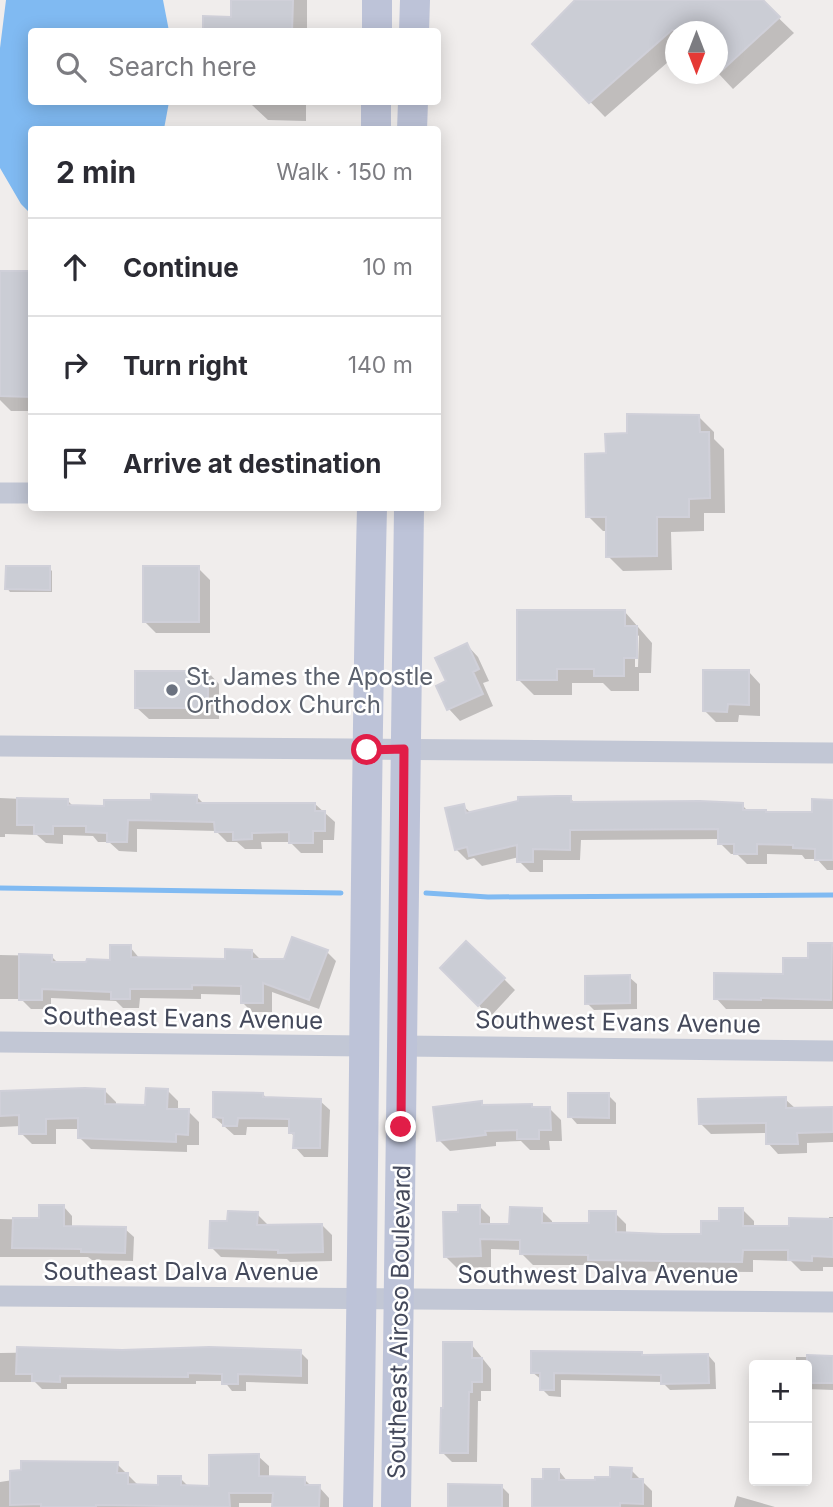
<!DOCTYPE html>
<meta charset="utf-8">
<style>
:root{--surface:#fff;--page:#f7f7f7;--text:#2b2b33;--muted:#7c7c81;--line:#e1e1e2}
body{margin:0;font-family:Inter,sans-serif;background:var(--page);color:var(--text)}
.controls{position:absolute;right:21px;bottom:21px;display:grid;overflow:hidden;border-radius:7px;box-shadow:0 4px 18px #0003}
.controls button{width:63px;height:63px;display:grid;place-items:center;padding:0;border:0;border-bottom:2px solid var(--line);background:var(--surface);color:var(--text);font:35px sans-serif}
.compass{position:absolute;left:665px;top:21px;width:63px;height:63px;border-radius:50%;background:var(--surface);box-shadow:0 4px 18px #0003;rotate:180deg}
.stop{position:absolute;width:21px;height:21px;margin:-16px;border:5px solid #e11d48;border-radius:50%;background:#fff}
.stop.end{background:#e11d48;border-color:#fff;box-shadow:0 2px 7px #0008}
.list{margin:0;padding:0;list-style:none}
h2{display:flex;justify-content:space-between;align-items:center;height:91px;margin:0;padding:0 28px;font-size:30px}
h2 small{font-size:23px;font-weight:400;color:var(--muted)}
.list li{display:grid;grid-template-columns:46px 1fr auto;gap:21px;align-items:center;box-sizing:border-box;height:98px;padding:0 28px;border-top:2px solid var(--line)}
.list b{display:block;font-size:26px;white-space:nowrap}
.list em{font-size:23px;font-style:normal;color:var(--muted)}
.icon{flex:none;width:38px;height:38px;fill:none;stroke:currentColor;stroke-width:2;stroke-linecap:round;stroke-linejoin:round}
.map{position:relative;flex:none;width:833px;height:1507px;overflow:hidden}
.search{position:absolute;background:var(--surface);box-shadow:0 4px 18px #0003;left:28px;top:28px;width:413px;height:77px;display:flex;align-items:center;gap:18px;box-sizing:border-box;padding:0 24px;border-radius:7px;color:var(--muted);font-size:26px}
.panel{position:absolute;background:var(--surface);box-shadow:0 4px 18px #0003;left:28px;top:126px;width:413px;height:385px;border-radius:7px}
.map>svg:first-child{display:block}
.water{fill:#80baf2}
.shadow{fill:#0003;fill-rule:evenodd}
.lines{fill:none;stroke-linecap:round;stroke-linejoin:round}
.stream{stroke:#80baf2;stroke-width:5}
.building{fill:#cbcdd5;stroke:#d0d0d9;stroke-width:2}
.minor{stroke:#c2c7d5;stroke-width:21}
.secondary{stroke:#bdc3d8;stroke-width:30}
.route{stroke:#e11d48;stroke-width:9}
.worship-dot{fill:#6b7280;stroke:#fff;stroke-width:2.5}
.labels{text-anchor:middle;dominant-baseline:central;stroke-width:5;stroke-linejoin:round;paint-order:stroke}
.worship-label{font-size:24px;fill:#5b616d;stroke:#fff;text-anchor:start}
.street-label{font-size:24px;fill:#44495b;stroke:#fff}
</style>
<div class="map">
<svg width="833" height="1507" viewBox="0 0 833 1507">
<rect width="100%" height="100%" fill="#f0edec"/>
<!-- water -->
<path class="water" d="M6,0H163L169,31L32,32V102H169L164,129L32,130L31,214L21,204L0,168V48Z"/>
<!-- shadow -->
<path class="shadow" d="M235,0H307V32H204L254,19Z
M577,0H760L794,33L733,89L718,73V32H676V55L605,117L534,44Z
M252,102H306V121L268,120L252,105Z
M0,273H32V411H11L0,400Z
M699,417L714,432V439L724,449L725,513H704V531L671,532L672,570L623,571L608,556V531H603L588,516L607,455L629,435Z
M49,568L52,571V592H10L7,588Z
M198,568L210,580V633H156L144,621Z
M625,612L652,643L651,673H639V691H611L603,683H572V695H534L519,680ZM635,633L639,636L638,667H635Z
M467,645L478,657L489,681L483,683L493,706L460,721L449,709V682Z
M208,672L219,684V719H149L137,708Z
M749,672L760,684V716L739,715L738,722H716L705,711Z
M197,797L205,805L315,804L335,822L334,840H323V853H301L290,842H261L262,849H245L237,842H227L216,831L137,829V852L119,851L109,842H98L93,836L63,835V844L46,843L37,835L5,834V837H0V798L68,801L74,807L106,808Z
M570,798L576,804L742,805L749,812L814,814L833,802V870H827L817,859H805L802,855L767,854V864H747L737,854H731L720,843V839L581,840L580,860H543V872H530L519,861V857L482,866L474,858L467,860L456,849L463,806L471,813Z
M831,945L833,947V1009H726L716,998L785,975Z
M130,947L140,959L226,961L252,951L261,960H285L327,952L336,961L319,1009L272,992V1012H252L242,1002V995L201,994V999L140,998L139,1008H123L116,1001L51,998V1009H31L21,999H0V955L51,956L59,964L111,961Z
M443,968L504,979L515,990L490,1017Z
M629,977L637,984V1009L594,1010L587,1003Z
M167,1090L178,1101V1111H188L199,1122V1145H187V1152L91,1149L80,1138V1129H56V1144H32L21,1133V1126L0,1127V1093L105,1091L116,1102V1106L147,1107Z
M263,1094L267,1099L320,1101L330,1110L328,1157H304L295,1147V1137L291,1133V1127H247L246,1135H234L214,1117Z
M608,1095L616,1103V1124H577L570,1116Z
M785,1099L796,1109L833,1108V1142L807,1143V1153L778,1154L768,1143V1133L711,1134L700,1123Z
M481,1103L485,1107L531,1105L535,1109H550L561,1120L562,1141H549L550,1150H530L521,1141L496,1142V1146L450,1151L439,1140Z
M479,1206L490,1217V1226H511L541,1210L552,1221V1225H591L615,1213L626,1224V1234L703,1236L743,1210L754,1221V1227L790,1228L829,1221V1217H833V1267H823V1271H801L791,1261L753,1260V1272L601,1271L596,1265H533L522,1254V1250L491,1249V1267L457,1268L445,1256L459,1214Z
M64,1207L72,1216V1228L125,1229L134,1237L133,1261L92,1260L88,1257H0V1219L41,1220Z
M257,1214L267,1224V1227L322,1225L332,1235V1261L290,1262L287,1259L221,1257L211,1247L229,1223Z
M471,1344L491,1369V1391H481V1401H478L477,1462H452L442,1452Z
M122,1351L300,1352L308,1360V1384L246,1382V1391H232L224,1381H196V1384H67V1389H42L35,1382H0V1353Z
M642,1354L644,1357L708,1355L715,1363L716,1389L670,1390L662,1382L561,1380V1397L549,1396L542,1389V1380L532,1372Z
M796,1357H833V1390L807,1389V1365H796Z
M258,1456L269,1466V1478L304,1479L312,1487H319L329,1498V1507H274V1503H239V1507H0V1482L117,1464L139,1486L160,1487L180,1478L189,1487L211,1488Z
M631,1470L652,1491V1507H533L545,1481L559,1471L568,1482L612,1479Z
M502,1487L509,1494V1507H450Z
M737,1496L775,1507H734Z"/>
<g class="lines">
<!-- stream -->
<path class="stream" d="M0,888L341,893
M426,893L488,897L833,895"/>
</g>
<!-- building -->
<path class="building" d="M231,0H293L292,32H203V16L231,17Z
M575,0H763L780,17L718,74V32L672,30L589,103L532,44Z
M0,271H32V397L0,396Z
M627,414L699,415L700,432H709L710,498L689,499V517H657V556L606,557V517H586L585,454L606,453L605,434L627,433Z
M6,566H50V590L5,589Z
M143,566H199V622H143Z
M517,610H625V626H637V658H624V676H594V669H557V680H517Z
M467,643L479,669L473,672L483,694L447,710L436,686L446,681L435,658Z
M703,670H749V705L728,704L727,712L703,711Z
M135,671H208V708H135Z
M151,794L197,795V803H315V811H325V831H313V843H289V832L252,833V839L233,840V832H215L214,822L128,820L127,842H107V833L86,832V826H53V834H34V825H17V798L68,799V805L104,806V800H151Z
M557,796H571V802L700,801L743,803V810H766V812H812V799L833,800V860H815V849L793,848V845L757,844V854H734V844H718V829L570,830V850L533,849V862H517V845L469,856L467,847L455,850L445,808L464,804L466,813L518,801V797Z
M292,937L328,950L309,1000L263,983V1003H241V986L192,985V989H130V999H111V992L42,989V1000H19V954L52,955V962H86L87,959L110,960V945H131V957L225,959V949L252,950V959H284Z
M466,941L505,978L478,1006L440,968Z
M808,943H832L831,1000L761,998V1000L714,999V973L783,974V958H808Z
M630,975V1003L585,1004V976Z
M85,1088L105,1089V1104L145,1105L146,1088L168,1089L167,1109H189L188,1135L176,1134V1142L78,1138V1118L46,1119V1134H19V1115L0,1116V1091Z
M213,1092L263,1093V1097L321,1099L320,1148H293L294,1133H289V1119L238,1118L237,1126H223V1118L213,1117Z
M568,1093H609V1118L568,1117Z
M786,1097V1108L833,1107V1132L797,1133L798,1144H766V1123L699,1124L698,1099Z
M482,1101V1105L532,1104V1107H550L551,1130H539V1139H517V1130L485,1131L486,1135L437,1141L433,1107Z
M39,1205H64V1226L126,1227L125,1253L81,1252V1249L12,1248L13,1218H39Z
M458,1205H480V1224H509L510,1207L542,1208V1223H589V1211H616V1232L662,1234H701V1221H719V1208H743V1226H789V1218L833,1219V1257L812,1256V1261L788,1260V1250H743L742,1262L588,1260V1255L520,1254V1240L480,1239L481,1256L444,1257L443,1212H458Z
M228,1211L258,1212L257,1225L322,1224L323,1252L278,1253V1250L209,1248L210,1221H227Z
M443,1342H472V1358H482V1382H472V1392H469L468,1453H440L441,1408H443Z
M17,1347L122,1350L209,1347L301,1350V1376L238,1374V1384H222V1374L188,1373V1377L60,1376V1382L32,1381V1374H16Z
M531,1351L642,1352V1355L708,1354L709,1383L661,1384V1375L554,1373V1390H540V1373H531Z
M807,1355L833,1356V1383H807Z
M259,1454V1476L305,1477V1485H320L319,1507H272L273,1493H229L230,1507L96,1505V1507H41V1504L10,1505V1471L21,1470V1461L118,1462L117,1473H128V1484L158,1485V1476H181V1485L209,1486V1455Z
M610,1467L632,1468L631,1479H643V1504L620,1503V1507H532V1479H543V1469H559V1480H595V1477H610Z
M448,1484L502,1485V1507H448Z"/>
<g class="lines">
<!-- minor -->
<path class="minor" d="M0,493H32
M0,746L833,753
M0,1042L365,1046
M403,1046L833,1051
M0,1296L833,1302"/>
<!-- secondary -->
<path class="secondary" d="M377,32V0
M414,32L415,0
M376,130V102
M412,130L413,102
M358,1507C365,1174 364,841 372,508
M396,1507L409,508"/>
</g>
<g class="lines">
<!-- route -->
<path class="route" d="M367,750L404,749L401,1127"/>
</g>
<!-- markers -->
<circle class="worship-dot" cx="172" cy="690" r="7"/>
<g class="labels">
<!-- worship labels -->
<g class="worship-label">
<text x="186" y="676">St. James the Apostle<tspan x="186" dy="28">Orthodox Church</tspan></text>
</g>
<!-- street labels -->
<g class="street-label">
<text transform="translate(183 1018) rotate(1)">Southeast Evans Avenue</text>
<text transform="translate(618 1022) rotate(1)">Southwest Evans Avenue</text>
<text x="181" y="1271">Southeast Dalva Avenue</text>
<text x="598" y="1274">Southwest Dalva Avenue</text>
<text transform="translate(399 1322) rotate(-89)">Southeast Airoso Boulevard</text>
</g>
</g>
</svg>
<div class="controls">
<button>+</button>
<button>−</button>
</div>
<svg class="compass" viewBox="-18 -18 36 36"><path d="M0-13l5 13h-10z" fill="#e53935"/><path d="M0 13l5-13h-10z" fill="#7c7c81"/></svg>
<div class="stop" style="left:367px;top:750px"></div>
<div class="stop end" style="left:401px;top:1127px"></div>
<div class="search"><svg class="icon" aria-label="search" viewBox="0 0 24 24"><circle cx="10" cy="10" r="6"/><path d="M15 15l6 6"/></svg>Search here</div>
<section class="panel">
<h2>2 min<small>Walk · 150 m</small></h2>
<ul class="list">
<li><svg class="icon" aria-label="ahead" viewBox="0 0 24 24"><path d="M12 20V5M6 11l6-6 6 6"/></svg><div><b>Continue</b></div><em>10 m</em></li>
<li><svg class="icon" aria-label="right" viewBox="0 0 24 24"><path d="M7 20v-9h11M14 6l5 5-5 5"/></svg><div><b>Turn right</b></div><em>140 m</em></li>
<li><svg class="icon" aria-label="arrive" viewBox="0 0 24 24"><path d="M6 21V4h12l-3 4 3 4H6"/></svg><div><b>Arrive at destination</b></div></li>
</ul>
</section>
</div>
